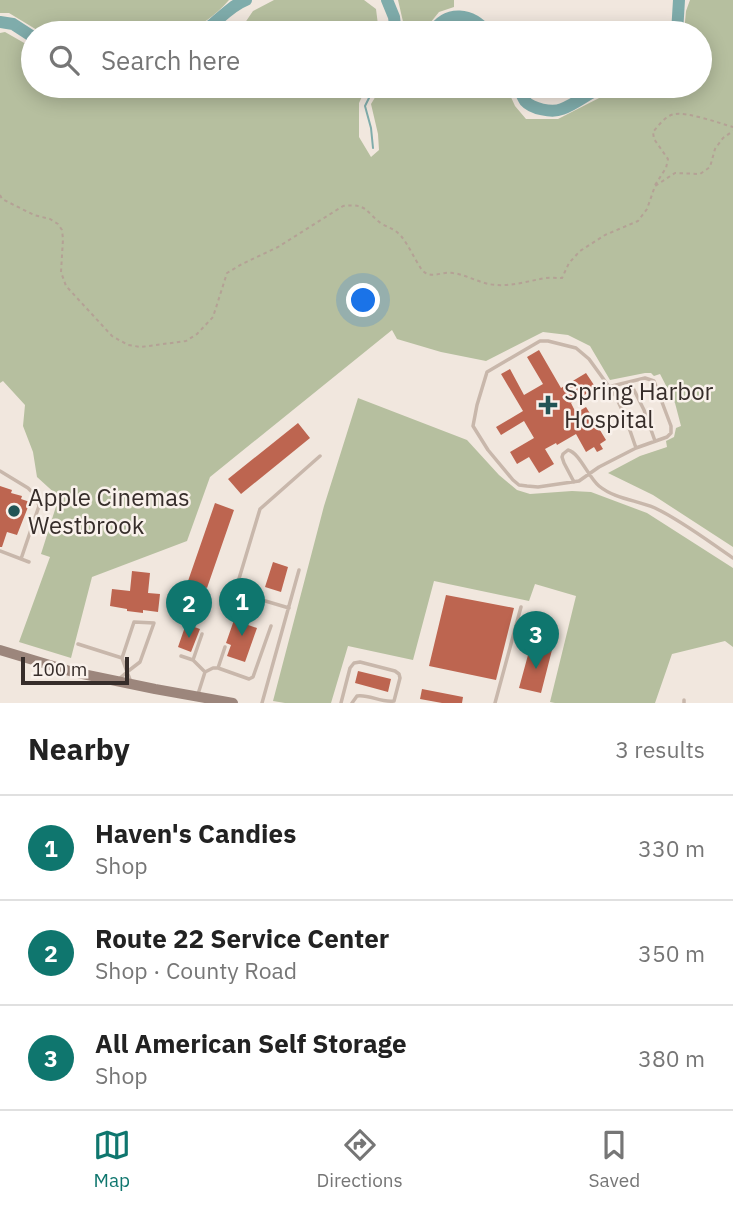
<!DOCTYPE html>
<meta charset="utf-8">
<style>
:root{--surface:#fff;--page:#f2f2f2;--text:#222;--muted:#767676;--line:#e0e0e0;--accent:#0f766e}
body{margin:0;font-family:"IBM Plex Sans",sans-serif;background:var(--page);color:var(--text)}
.scale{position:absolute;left:21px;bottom:18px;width:108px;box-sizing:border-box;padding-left:7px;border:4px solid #362d2a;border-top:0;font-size:19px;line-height:24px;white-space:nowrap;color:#362d2a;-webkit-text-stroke:5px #f9f1eb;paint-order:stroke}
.you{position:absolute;left:364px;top:301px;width:24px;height:24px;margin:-18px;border:5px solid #fff;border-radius:50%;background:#1a73e8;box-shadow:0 0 0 10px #1a73e833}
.badge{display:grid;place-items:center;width:46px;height:46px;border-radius:50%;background:var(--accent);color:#fff;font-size:23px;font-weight:700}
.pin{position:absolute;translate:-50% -58px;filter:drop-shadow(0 2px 4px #0008)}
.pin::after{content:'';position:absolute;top:37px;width:24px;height:21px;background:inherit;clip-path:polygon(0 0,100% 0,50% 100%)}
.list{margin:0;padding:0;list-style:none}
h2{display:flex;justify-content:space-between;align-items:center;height:91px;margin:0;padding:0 28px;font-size:30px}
h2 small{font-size:23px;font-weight:400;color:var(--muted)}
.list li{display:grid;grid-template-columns:46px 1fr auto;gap:21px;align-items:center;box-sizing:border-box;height:105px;padding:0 28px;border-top:2px solid var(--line)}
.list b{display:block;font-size:26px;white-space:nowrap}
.list p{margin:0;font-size:23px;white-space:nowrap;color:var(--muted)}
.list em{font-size:23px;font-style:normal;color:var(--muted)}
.icon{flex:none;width:38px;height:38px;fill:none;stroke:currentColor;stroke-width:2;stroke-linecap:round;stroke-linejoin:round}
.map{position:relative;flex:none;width:733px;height:703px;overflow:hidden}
.search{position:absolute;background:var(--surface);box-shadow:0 4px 18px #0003;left:21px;right:21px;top:21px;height:77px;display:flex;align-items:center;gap:18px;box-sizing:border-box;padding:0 24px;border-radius:38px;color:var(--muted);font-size:26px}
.sheet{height:406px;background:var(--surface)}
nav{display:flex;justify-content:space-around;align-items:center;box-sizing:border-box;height:98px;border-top:2px solid var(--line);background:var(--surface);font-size:19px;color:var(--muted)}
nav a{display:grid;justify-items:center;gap:4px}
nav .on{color:var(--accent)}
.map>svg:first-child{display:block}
.green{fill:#b6bf9f}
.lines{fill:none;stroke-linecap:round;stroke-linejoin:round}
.stream{stroke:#7facab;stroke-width:2}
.river{stroke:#7facab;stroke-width:12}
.building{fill:#bd6550}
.path{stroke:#b4a195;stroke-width:2;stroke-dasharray:3.5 3.5;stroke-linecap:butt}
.service{stroke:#c8b7ab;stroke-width:3.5}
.secondary{stroke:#9c867c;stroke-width:10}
.poi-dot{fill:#225455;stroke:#f9f1eb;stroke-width:2.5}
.labels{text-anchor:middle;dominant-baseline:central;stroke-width:5;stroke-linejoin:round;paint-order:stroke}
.poi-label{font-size:24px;fill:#362d2a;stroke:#f9f1eb;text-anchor:start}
</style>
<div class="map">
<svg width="733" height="703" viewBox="0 0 733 703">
<rect width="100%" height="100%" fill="#f1e7de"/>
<!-- green -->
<path class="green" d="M0,0H229C215,16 202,25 183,33H42L9,13H0Z
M274,0H364L376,9L379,33H238L253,11Z
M398,0H454V7L439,12L422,33H403L404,26Z
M690,0H733V547L653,495L608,473L640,456L667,447L666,441L674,437L676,428L681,426L675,403L660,374L654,376L651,373H645L610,380L590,346L568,335L543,332L486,361L441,352L397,339L392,330L210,477L187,541L92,577L71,658L19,642L50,557L41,554L59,497L37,477L33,452L23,426L25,405L3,381L0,383V33L5,32L33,48V86H367L359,103V137L371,157L379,150L378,134L371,104L382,86H506L515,106L526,119H558L603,96L634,86H700V33H684L686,11Z
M358,398L467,440L499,475L517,490L530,494L572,491L591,492L647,513L733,568V647L725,641L672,654L655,703H555L550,702L576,596L535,584L529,601L434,581L413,660L348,646L331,703H285L273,701L324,506Z"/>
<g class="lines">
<!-- stream -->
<path class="stream" d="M373,148L371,128L365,106L375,86"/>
<!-- river -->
<path class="river" d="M387,0L394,17L396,33
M0,22L13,24L33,37
M201,33C217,23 228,7 246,0
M432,33C447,9 472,13 488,33
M677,33L679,0
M518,86C520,91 522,96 525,101C532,109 552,113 562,109C578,103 590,91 606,86"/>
</g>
<!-- building -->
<path class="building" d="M539,350L561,388L586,373L596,388L571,403L576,413L586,407L606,440L600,444L603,449L597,452L594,447L586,452L576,434L557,445L556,443L545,449L554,464L539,473L529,457L517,464L510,452L534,438L524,421L501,435L496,427L523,411L501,374L510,369L524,395L543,384L527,357Z
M298,423L310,438L241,494L228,479Z
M0,486L12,490L11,493L22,496L21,499L30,502L17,535L7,532L2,547H0Z
M215,503L234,510L207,588L188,581Z
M273,562L288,567L281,592L265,587Z
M132,571L150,573L148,593L160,594L158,612L143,610V613L127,611V609L110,606L112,589L130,591Z
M446,595L514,608L496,680L429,666Z
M234,620L257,628L245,662L227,656L231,645L226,643Z
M186,624L200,629L191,652L178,647Z
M531,644L552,650L541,693L519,688Z
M358,671L391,679L388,692L355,683Z
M422,689L463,697L462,703H442L420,699Z"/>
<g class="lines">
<!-- path -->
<path class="path" d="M655,185L666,168L668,159L654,139L653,132C658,126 666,115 675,114C688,112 719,123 733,127
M0,195L2,199L34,215L50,219L58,224L62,230L63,239L61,272L66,286L112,336L128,345L141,347L186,341L197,334L213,317L227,273L242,264L278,247L343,206C368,203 365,212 382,224C389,228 395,229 401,236C408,244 415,260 422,270C431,280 441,271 453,273C468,275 480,284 496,285C510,286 526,282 540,279C547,277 555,278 562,278L569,263L580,251L605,235L638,221L647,209L655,186L675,173L700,174L710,167L715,149L723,138L733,131"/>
<!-- service -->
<path class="service" d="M630,382L644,410L655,441
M608,387L645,378L654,381L671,426V433L667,437L636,448L599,467L579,481L538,487L527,486L519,485L513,480L488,450L473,426L477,405L487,372L540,341H548L576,348L589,359L615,395L625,416L636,448
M0,471L28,488L36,496L39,506L21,559
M574,482L564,463L562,457L563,454L568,450C580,453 588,477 599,486C615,499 636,500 655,508C682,521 708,541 733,558
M0,551L29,562
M289,608L235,592L260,509L320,456
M202,634L193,660L205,672
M78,644L122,658
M181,656L193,660
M218,668L225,647
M119,679L127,672L122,658L134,622L154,623L140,662L127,672L131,682
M198,694L205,672L213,668H218L249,679L253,677L271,626
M262,703L299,570
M341,703L350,668L354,663L360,662L395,671L399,674L400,678L394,701C381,703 369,694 357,696L352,703
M495,703L521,607
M684,703V700"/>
<!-- secondary -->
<path class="secondary" d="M0,650L73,672L155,689L233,703"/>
</g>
<!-- markers -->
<g class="poi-dot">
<path d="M544.5 394.5h7v7h7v7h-7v7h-7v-7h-7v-7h7z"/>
<circle cx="14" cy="511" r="7"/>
</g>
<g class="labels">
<!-- poi labels -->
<g class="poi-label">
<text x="564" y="391">Spring Harbor<tspan x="564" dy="28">Hospital</tspan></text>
<text x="28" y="497">Apple Cinemas<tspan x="28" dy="28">Westbrook</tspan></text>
</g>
</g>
</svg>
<div class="scale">100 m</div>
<div class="you"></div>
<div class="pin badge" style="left:242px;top:636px">1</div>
<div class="pin badge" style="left:189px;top:638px">2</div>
<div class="pin badge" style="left:536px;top:669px">3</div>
<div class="search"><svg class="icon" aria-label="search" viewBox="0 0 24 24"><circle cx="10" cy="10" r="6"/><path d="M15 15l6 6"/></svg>Search here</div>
</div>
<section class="sheet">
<h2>Nearby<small>3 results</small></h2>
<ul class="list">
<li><span class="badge">1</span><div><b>Haven's Candies</b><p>Shop</p></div><em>330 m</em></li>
<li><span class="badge">2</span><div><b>Route 22 Service Center</b><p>Shop · County Road</p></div><em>350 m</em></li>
<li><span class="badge">3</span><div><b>All American Self Storage</b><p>Shop</p></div><em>380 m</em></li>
</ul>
</section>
<nav>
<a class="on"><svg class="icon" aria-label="map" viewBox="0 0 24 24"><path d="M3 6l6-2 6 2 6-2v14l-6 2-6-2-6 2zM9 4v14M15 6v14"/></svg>Map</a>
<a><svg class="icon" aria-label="directions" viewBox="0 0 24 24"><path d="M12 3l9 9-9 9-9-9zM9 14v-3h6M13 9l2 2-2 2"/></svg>Directions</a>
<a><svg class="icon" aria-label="saved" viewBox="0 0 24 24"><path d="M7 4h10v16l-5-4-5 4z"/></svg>Saved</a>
</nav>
